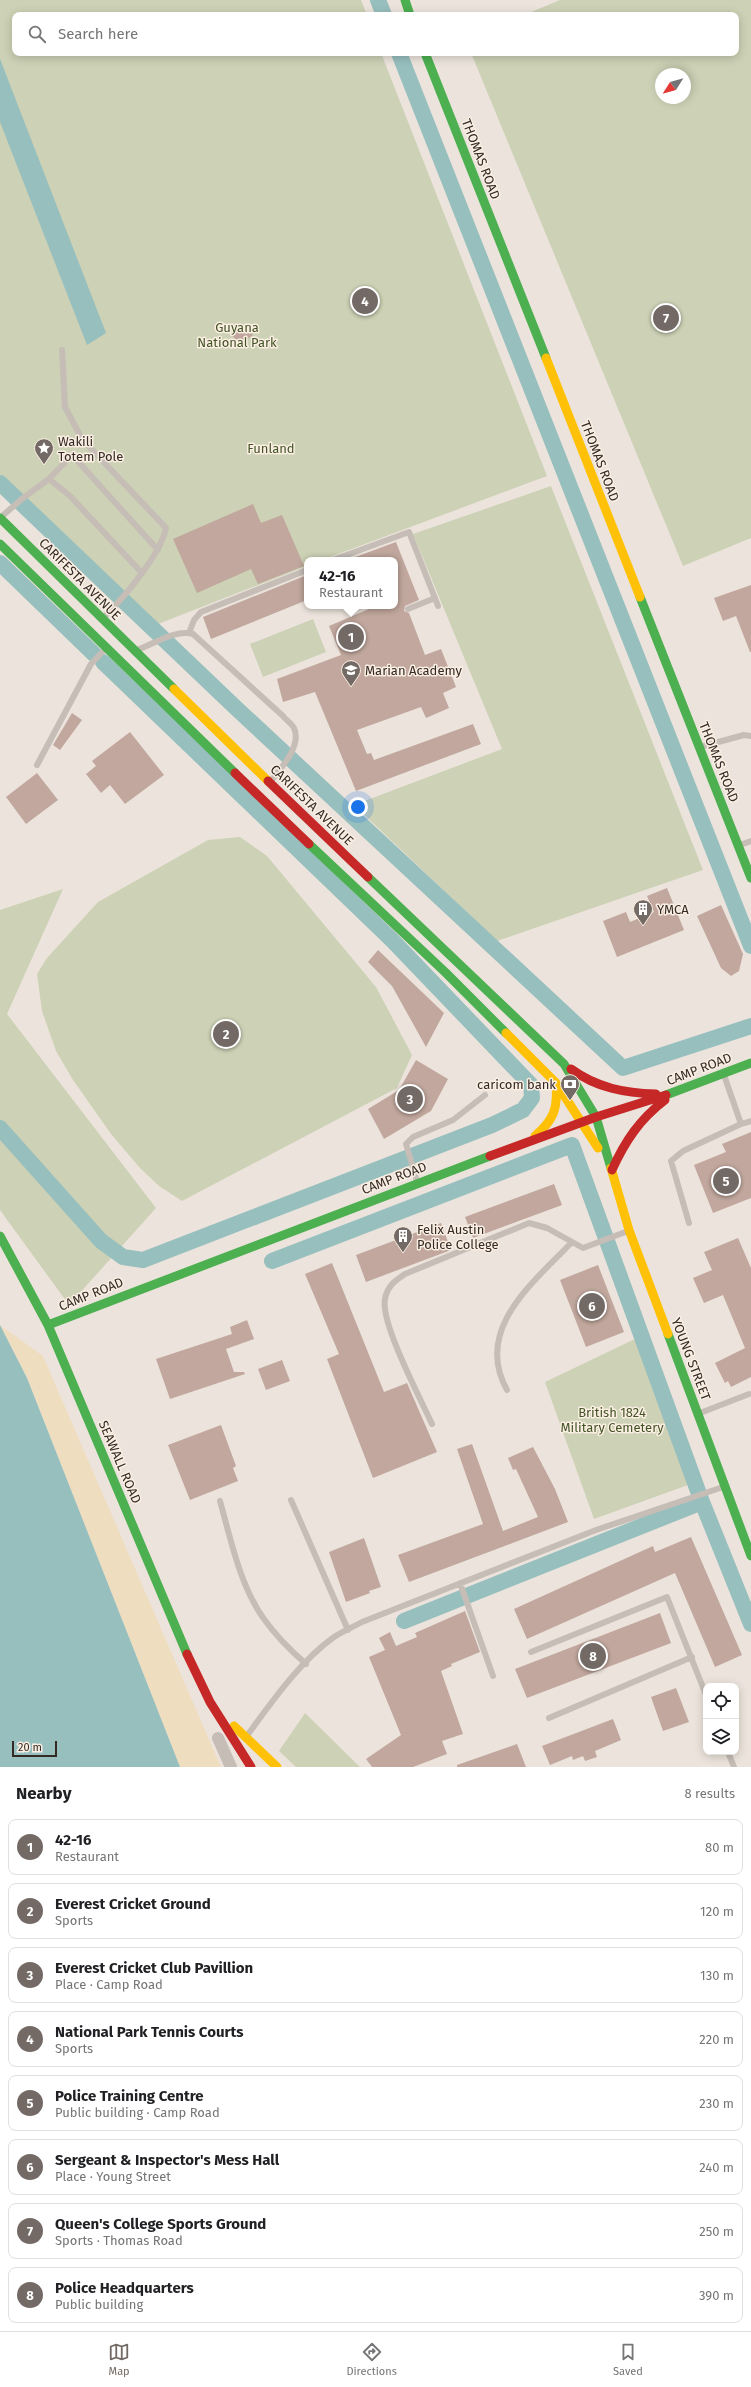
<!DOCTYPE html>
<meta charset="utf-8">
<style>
:root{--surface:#fff;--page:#f6f6f6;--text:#202124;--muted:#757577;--line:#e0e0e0;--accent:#746a65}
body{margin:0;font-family:"Fira Sans",sans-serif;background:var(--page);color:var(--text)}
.controls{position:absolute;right:12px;bottom:12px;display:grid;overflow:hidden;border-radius:8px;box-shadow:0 2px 10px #0003}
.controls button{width:36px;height:36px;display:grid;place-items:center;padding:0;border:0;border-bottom:1px solid var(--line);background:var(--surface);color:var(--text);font:20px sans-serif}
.compass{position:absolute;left:655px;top:68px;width:36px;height:36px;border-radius:50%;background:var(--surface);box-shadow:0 2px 10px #0003;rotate:233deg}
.scale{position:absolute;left:12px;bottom:10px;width:45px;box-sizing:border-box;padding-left:4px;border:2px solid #342925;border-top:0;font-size:11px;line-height:14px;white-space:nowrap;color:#342925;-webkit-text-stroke:3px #faefe2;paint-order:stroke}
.you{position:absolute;left:358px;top:807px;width:14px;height:14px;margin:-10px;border:3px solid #fff;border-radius:50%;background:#1a73e8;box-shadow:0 0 0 6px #1a73e833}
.badge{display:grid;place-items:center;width:26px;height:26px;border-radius:50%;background:var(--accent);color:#fff;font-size:13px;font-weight:700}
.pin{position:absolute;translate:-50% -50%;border:2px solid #fff;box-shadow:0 1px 4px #0006}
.popup{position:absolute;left:304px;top:557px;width:94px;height:52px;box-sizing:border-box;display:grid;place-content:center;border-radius:8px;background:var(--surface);filter:drop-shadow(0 1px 3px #0005);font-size:13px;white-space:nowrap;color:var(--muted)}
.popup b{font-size:15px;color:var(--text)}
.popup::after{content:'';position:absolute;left:50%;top:100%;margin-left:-8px;border:8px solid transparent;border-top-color:var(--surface)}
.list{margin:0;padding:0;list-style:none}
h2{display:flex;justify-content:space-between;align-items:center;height:52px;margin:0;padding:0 16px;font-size:17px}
h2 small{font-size:13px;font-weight:400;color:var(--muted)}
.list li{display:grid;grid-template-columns:26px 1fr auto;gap:12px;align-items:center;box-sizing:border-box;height:56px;margin:0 8px 8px;padding:0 8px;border:1px solid var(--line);border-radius:8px}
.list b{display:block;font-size:15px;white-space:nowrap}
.list p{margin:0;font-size:13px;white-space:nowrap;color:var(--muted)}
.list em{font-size:13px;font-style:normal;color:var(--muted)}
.icon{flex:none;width:22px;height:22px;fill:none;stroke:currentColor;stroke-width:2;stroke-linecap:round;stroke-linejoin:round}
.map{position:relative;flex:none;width:751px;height:1767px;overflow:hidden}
.search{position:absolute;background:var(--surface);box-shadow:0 2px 10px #0003;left:12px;right:12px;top:12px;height:44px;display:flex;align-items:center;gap:10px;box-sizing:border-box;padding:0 14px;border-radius:8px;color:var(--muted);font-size:15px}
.sheet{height:564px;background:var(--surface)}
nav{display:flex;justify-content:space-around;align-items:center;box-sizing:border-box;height:56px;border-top:1px solid var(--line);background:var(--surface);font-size:11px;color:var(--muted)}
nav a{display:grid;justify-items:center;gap:2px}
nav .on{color:var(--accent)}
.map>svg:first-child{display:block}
.green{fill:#cdd1b5;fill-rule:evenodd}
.sand{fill:#efddc0}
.water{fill:#97bfbe}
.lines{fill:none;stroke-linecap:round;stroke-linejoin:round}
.canal{stroke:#97bfbe;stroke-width:16}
.building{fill:#c1a79d}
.lane{stroke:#c5bdb6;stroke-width:6}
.street{stroke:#c5bdb6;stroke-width:12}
.fast{stroke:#4caf50;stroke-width:9}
.slow{stroke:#ffc107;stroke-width:9}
.jam{stroke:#c62828;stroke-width:9}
.labels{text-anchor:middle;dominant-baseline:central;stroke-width:3;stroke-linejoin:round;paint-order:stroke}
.street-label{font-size:13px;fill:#342925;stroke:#faefe2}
.park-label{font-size:13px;fill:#445427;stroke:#faefe2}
.poi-label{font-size:13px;fill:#342925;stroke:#faefe2;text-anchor:start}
</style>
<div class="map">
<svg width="751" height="1767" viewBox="0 0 751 1767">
<rect width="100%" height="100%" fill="#ece4dc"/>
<!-- green -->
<path class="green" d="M0,0H361L367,15H15V53H381L547,476L322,560H307V566L158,624L0,475Z
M560,0H751V538L683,566L471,53H736V15H524ZM661,74H685V98H661Z
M551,486L703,870L497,941L354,805L502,749L413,534Z
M313,619L326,652L263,677L250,644Z
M240,837L267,856L376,987L412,1055L397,1088L182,1201L159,1186L140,1168L111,1134L73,1080L56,1051L42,1011L37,974L47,958L98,902L208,840Z
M63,889L7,1014L156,1208L69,1305L0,1210V910Z
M637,1338L688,1485L594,1519L545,1382Z
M305,1713L360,1767H296L279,1751Z"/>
<!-- sand -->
<path class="sand" d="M0,1325L43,1356L221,1767H180L27,1378Z"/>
<!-- water -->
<path class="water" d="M0,59L106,333L87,345L0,122Z
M0,1325L27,1378L180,1767H0Z"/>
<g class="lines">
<!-- canal -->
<path class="canal" d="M378,0L384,15
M399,53L751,946
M0,483L236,708L623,1068L751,1026
M0,563L94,654
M0,1128L101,1241L123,1257L143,1260L492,1125L523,1110L532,1098L531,1085L392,940L103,662
M272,1261L572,1145L702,1502
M404,1621L702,1502L751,1624"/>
</g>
<!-- building -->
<path class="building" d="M246,324L253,335L239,345L231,333Z
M253,504L261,523L282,515L304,566L258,584L251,569L197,593L173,539Z
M396,542L419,600L405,606L404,611L409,613L425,655L441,649L456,687L443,693L449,708L426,718L421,707L357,730L367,754L371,753L374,760L473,724L481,744L356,791L315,692L283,702L277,679L341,655L329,626L376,606H395V560L350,559Z
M307,575V600L211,639L203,617Z
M751,585V652H750L736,616L723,621L714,598Z
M72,713L82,720L60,750L53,745Z
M130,732L164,775L125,804L110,785L101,793L86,774L96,766L92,761Z
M37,773L58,800L26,824L6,797Z
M667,888L684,930L617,957L603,921L626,912L630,922L654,912L647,896Z
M721,905L743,954L739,971L731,976L721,968L697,916Z
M378,950L444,1013L426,1047L392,986L368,962Z
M416,1060L448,1079L431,1111L384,1139L368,1109L399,1090Z
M751,1132V1198L713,1213L694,1165L726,1152L722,1144Z
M554,1184L562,1205L473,1238L465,1217Z
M441,1223L451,1250L366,1282L356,1255Z
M738,1238L751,1268V1377L731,1387L728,1381L725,1383L715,1363L745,1348L723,1295L704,1303L693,1278L712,1270L704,1252Z
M332,1263L384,1392L407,1383L437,1452L373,1478L327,1359L339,1354L305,1274Z
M598,1265L624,1332L586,1347L560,1280Z
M247,1320L254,1339L226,1349L234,1372H244L245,1374L170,1399L156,1359L232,1334L230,1327Z
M282,1360L290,1381L266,1390L258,1369Z
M221,1425L236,1466L233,1468L238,1481L190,1500L168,1445Z
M472,1444L503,1531L538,1517L516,1469L513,1470L508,1458L533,1447L555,1489L568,1522L409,1582L398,1555L483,1524L457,1449Z
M691,1537L742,1655L715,1667L675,1573L527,1639L514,1609L653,1546L655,1552Z
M364,1538L381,1587L369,1591L370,1593L346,1602L329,1552Z
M465,1611L480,1652L451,1664L452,1666L441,1671L463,1734L442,1741L447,1754L413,1767H372L366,1759L401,1735L369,1657L385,1650L379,1638L390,1632L396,1646L417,1637L415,1633Z
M660,1613L671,1643L527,1698L515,1669Z
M676,1688L689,1722L663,1731L651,1697Z
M613,1719L621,1740L595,1751L597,1757L585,1761L583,1756L573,1760L572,1756L550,1765L542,1746Z
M517,1744L526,1767H457V1765Z"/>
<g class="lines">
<!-- lane -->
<path class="lane" d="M62,350L65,407L82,439L166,528C161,554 123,599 103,618
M49,479L70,457L73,456L158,550
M1,517L23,498L49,479L70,496L141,572
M333,560L409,532L438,606
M408,609L435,598
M189,633L194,620L201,612L307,570
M137,650C154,644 175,629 193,634L283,716C286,720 292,724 294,728C302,746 281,768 271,781
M700,747L744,735L751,736
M37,765L91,664L106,648
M740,845L751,841
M741,1124L751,1121
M417,1181L406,1144L413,1137L453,1120L485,1095
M689,1223L671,1161L683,1151L741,1124L724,1075
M507,1390C473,1329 534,1282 572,1242
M700,1413L749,1394
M432,1424C420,1398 380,1322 385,1299C387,1286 396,1280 405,1274L529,1223L547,1228L583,1248L628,1231
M291,1500L348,1630
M220,1501C231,1540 240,1586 264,1619C276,1636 290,1650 306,1664
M460,1583L493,1676
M531,1652L667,1597L706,1695
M549,1718L692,1657
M246,1737C271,1703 300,1661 334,1637C343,1631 353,1627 362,1622L596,1530L723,1487
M728,1752L734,1767"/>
<!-- street -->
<path class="street" d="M218,1738L231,1767"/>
<!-- fast -->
<path class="fast" d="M405,0L410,15
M425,53L546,358
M0,518L174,689
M0,544L235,773
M640,597L751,878
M309,844L445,972L506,1033
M368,877L564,1064L596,1117L611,1168
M666,1095L751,1063
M0,1236L48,1325L187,1654
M48,1325L490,1156
M668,1334L751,1556"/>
<!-- slow -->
<path class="slow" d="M546,358L640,597
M174,689L268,781
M506,1033L556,1083L598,1148
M535,1136C554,1120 558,1108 556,1084
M611,1168L629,1230L668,1334
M234,1726L277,1767"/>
<!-- jam -->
<path class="jam" d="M235,773L309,844
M268,781L368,877
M571,1069C597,1088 625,1093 656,1094
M490,1156L596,1117L666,1095
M612,1170C625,1141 640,1119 665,1100
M187,1654L210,1702L251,1767"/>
</g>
<!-- icons -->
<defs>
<g id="sight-pin" transform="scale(1)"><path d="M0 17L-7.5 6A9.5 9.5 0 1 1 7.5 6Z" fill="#746a65" stroke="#faefe2"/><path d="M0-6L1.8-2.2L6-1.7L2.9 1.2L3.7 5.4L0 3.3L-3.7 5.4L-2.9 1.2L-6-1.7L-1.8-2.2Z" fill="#fff"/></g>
<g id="school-pin" transform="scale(1)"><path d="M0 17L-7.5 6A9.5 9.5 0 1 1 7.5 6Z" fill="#746a65" stroke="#faefe2"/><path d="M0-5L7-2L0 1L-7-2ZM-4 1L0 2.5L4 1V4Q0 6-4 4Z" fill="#fff"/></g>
<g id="building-pin" transform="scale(1)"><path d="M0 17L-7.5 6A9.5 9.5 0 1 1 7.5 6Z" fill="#746a65" stroke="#faefe2"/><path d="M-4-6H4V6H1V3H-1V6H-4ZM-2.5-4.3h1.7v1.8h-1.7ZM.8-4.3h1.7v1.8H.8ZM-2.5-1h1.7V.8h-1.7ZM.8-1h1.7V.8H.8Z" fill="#fff"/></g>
<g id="bank-pin" transform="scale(1)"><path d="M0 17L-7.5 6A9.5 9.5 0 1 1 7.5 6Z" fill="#746a65" stroke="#faefe2"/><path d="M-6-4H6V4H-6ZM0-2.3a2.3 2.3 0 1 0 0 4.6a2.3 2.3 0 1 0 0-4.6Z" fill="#fff"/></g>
</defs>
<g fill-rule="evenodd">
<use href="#sight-pin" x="44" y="448"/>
<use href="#school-pin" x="351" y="670"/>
<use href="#building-pin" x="643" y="909"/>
<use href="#bank-pin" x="570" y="1084"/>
<use href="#building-pin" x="403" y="1236"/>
</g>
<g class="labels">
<!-- street labels -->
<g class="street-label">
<text transform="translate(481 159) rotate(69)">THOMAS ROAD</text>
<text transform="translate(600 461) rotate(69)">THOMAS ROAD</text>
<text transform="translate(80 579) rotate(45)">CARIFESTA AVENUE</text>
<text transform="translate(719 762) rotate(68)">THOMAS ROAD</text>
<text transform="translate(312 805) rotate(44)">CARIFESTA AVENUE</text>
<text transform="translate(699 1069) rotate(-21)">CAMP ROAD</text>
<text transform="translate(394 1178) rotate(-21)">CAMP ROAD</text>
<text transform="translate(91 1294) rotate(-22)">CAMP ROAD</text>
<text transform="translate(691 1359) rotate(69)">YOUNG STREET</text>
<text transform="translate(120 1462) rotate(67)">SEAWALL ROAD</text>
</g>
<!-- park labels -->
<g class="park-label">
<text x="237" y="327">Guyana<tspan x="237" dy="15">National Park</tspan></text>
<text x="271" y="448">Funland</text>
<text x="612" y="1412">British 1824<tspan x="612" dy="15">Military Cemetery</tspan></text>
</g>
<!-- poi labels -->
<g class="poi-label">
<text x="58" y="441">Wakili<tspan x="58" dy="15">Totem Pole</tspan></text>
<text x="365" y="670">Marian Academy</text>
<text x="657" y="909">YMCA</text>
<text x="556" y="1084" text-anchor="end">caricom bank</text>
<text x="417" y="1229">Felix Austin<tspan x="417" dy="15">Police College</tspan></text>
</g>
</g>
</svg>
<div class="controls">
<button><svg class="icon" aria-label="locate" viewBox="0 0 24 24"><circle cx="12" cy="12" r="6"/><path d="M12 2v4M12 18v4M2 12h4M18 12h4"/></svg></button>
<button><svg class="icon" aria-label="layers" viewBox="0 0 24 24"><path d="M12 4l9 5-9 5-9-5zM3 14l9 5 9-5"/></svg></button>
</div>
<svg class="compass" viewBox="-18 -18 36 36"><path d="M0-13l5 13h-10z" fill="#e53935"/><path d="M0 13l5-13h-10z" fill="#757577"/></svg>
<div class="scale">20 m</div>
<div class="you"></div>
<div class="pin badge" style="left:351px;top:637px">1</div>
<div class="popup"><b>42-16</b>Restaurant</div>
<div class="pin badge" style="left:226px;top:1034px">2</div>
<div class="pin badge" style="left:410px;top:1099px">3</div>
<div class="pin badge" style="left:365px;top:301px">4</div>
<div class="pin badge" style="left:726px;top:1181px">5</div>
<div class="pin badge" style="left:592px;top:1306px">6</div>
<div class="pin badge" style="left:666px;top:318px">7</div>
<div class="pin badge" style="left:593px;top:1656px">8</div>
<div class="search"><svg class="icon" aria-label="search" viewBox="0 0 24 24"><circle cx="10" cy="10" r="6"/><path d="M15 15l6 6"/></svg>Search here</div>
</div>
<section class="sheet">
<h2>Nearby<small>8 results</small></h2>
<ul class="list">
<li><span class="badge">1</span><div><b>42-16</b><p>Restaurant</p></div><em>80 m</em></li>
<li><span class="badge">2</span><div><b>Everest Cricket Ground</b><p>Sports</p></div><em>120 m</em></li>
<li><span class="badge">3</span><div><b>Everest Cricket Club Pavillion</b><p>Place · Camp Road</p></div><em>130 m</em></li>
<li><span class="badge">4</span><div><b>National Park Tennis Courts</b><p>Sports</p></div><em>220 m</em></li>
<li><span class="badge">5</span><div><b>Police Training Centre</b><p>Public building · Camp Road</p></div><em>230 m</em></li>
<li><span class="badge">6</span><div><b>Sergeant &amp; Inspector's Mess Hall</b><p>Place · Young Street</p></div><em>240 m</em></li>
<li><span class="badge">7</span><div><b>Queen's College Sports Ground</b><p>Sports · Thomas Road</p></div><em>250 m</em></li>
<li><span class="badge">8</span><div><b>Police Headquarters</b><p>Public building</p></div><em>390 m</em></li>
</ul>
</section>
<nav>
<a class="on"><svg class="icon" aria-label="map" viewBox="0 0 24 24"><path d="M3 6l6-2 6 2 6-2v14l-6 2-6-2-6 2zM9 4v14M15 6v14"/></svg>Map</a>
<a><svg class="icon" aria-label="directions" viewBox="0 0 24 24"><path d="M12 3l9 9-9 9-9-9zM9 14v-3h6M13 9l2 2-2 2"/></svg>Directions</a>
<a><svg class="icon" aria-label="saved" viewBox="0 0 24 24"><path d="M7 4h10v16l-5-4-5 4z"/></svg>Saved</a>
</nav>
